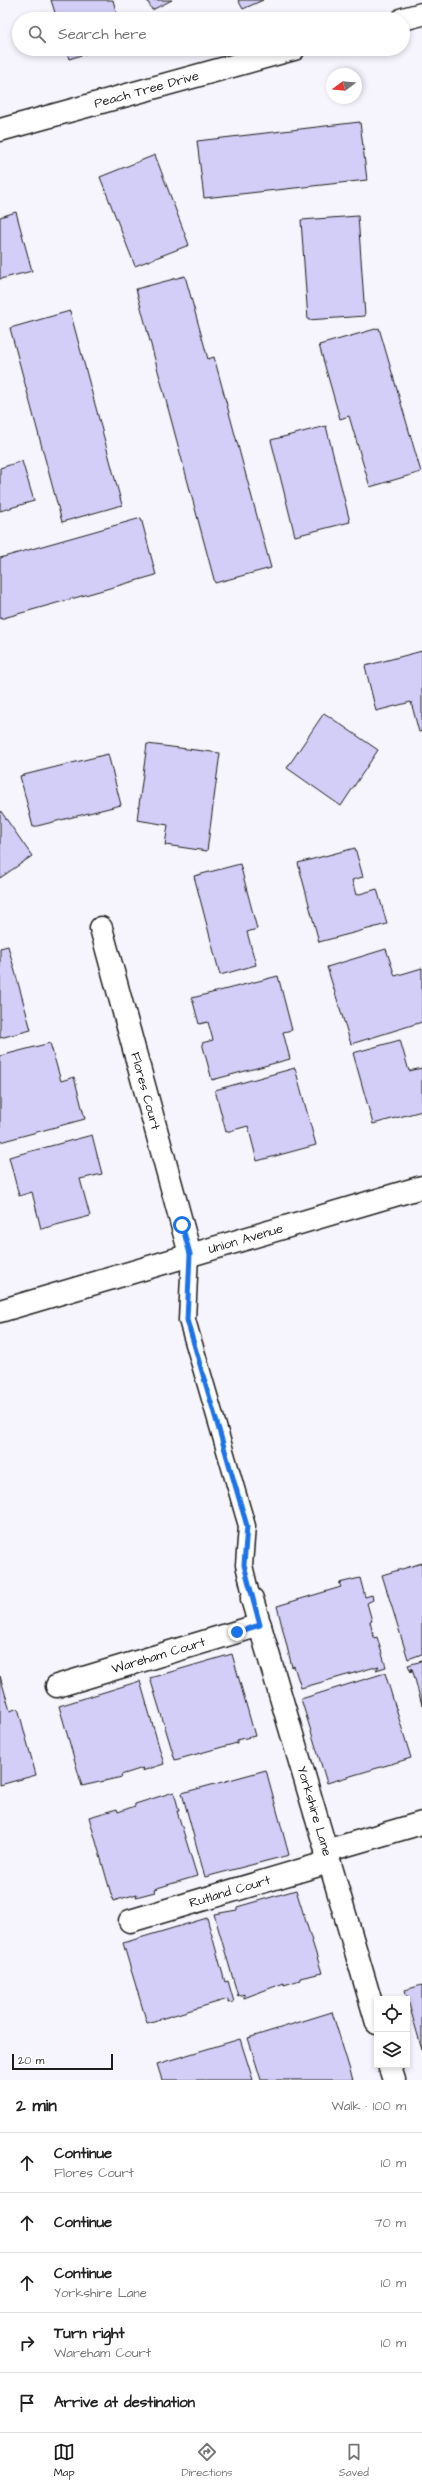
<!DOCTYPE html>
<meta charset="utf-8">
<style>
:root{--surface:#fff;--page:#f6f6f6;--text:#222;--muted:#767676;--line:#e0e0e0;--accent:#1c1c1c}
body{margin:0;font-family:"Architects Daughter",sans-serif;background:var(--page);color:var(--text)}
.controls{position:absolute;right:12px;bottom:12px;display:grid;overflow:hidden;border-radius:0px;box-shadow:0 2px 6px #0003}
.controls button{width:36px;height:36px;display:grid;place-items:center;padding:0;border:0;border-bottom:1px solid var(--line);background:var(--surface);color:var(--text);font:20px sans-serif}
.compass{position:absolute;left:326px;top:68px;width:36px;height:36px;border-radius:50%;background:var(--surface);box-shadow:0 2px 6px #0003;rotate:254deg}
.scale{position:absolute;left:12px;bottom:10px;width:101px;box-sizing:border-box;padding-left:4px;border:2px solid #1c1c1c;border-top:0;font-size:11px;line-height:14px;white-space:nowrap;color:#1c1c1c;-webkit-text-stroke:3px #fff;paint-order:stroke}
.stop{position:absolute;width:12px;height:12px;margin:-9px;border:3px solid #1a73e8;border-radius:50%;background:#fff}
.stop.end{background:#1a73e8;border-color:#fff;box-shadow:0 1px 4px #0008}
.list{margin:0;padding:0;list-style:none}
h2{display:flex;justify-content:space-between;align-items:center;height:52px;margin:0;padding:0 16px;font-size:17px}
h2 small{font-size:13px;font-weight:400;color:var(--muted)}
.list li{display:grid;grid-template-columns:26px 1fr auto;gap:12px;align-items:center;box-sizing:border-box;height:60px;padding:0 16px;border-top:1px solid var(--line)}
.list b{display:block;font-size:15px;white-space:nowrap}
.list p{margin:0;font-size:13px;white-space:nowrap;color:var(--muted)}
.list em{font-size:13px;font-style:normal;color:var(--muted)}
.icon{flex:none;width:22px;height:22px;fill:none;stroke:currentColor;stroke-width:2;stroke-linecap:round;stroke-linejoin:round}
.map{position:relative;flex:none;width:422px;height:2080px;overflow:hidden}
.search{position:absolute;background:var(--surface);box-shadow:0 2px 6px #0003;left:12px;right:12px;top:12px;height:44px;display:flex;align-items:center;gap:10px;box-sizing:border-box;padding:0 14px;border-radius:22px;color:var(--muted);font-size:15px}
.sheet{height:352px;background:var(--surface)}
nav{display:flex;justify-content:space-around;align-items:center;box-sizing:border-box;height:56px;border-top:1px solid var(--line);background:var(--surface);font-size:11px;color:var(--muted)}
nav a{display:grid;justify-items:center;gap:2px}
nav .on{color:var(--accent)}
.map>svg:first-child{display:block}
.building{fill:#d3cef7;stroke:#1c1c1c}
.lines{fill:none;stroke-linecap:round;stroke-linejoin:round}
.lane-casing{stroke:#1c1c1c;stroke-width:19}
.street-casing{stroke:#1c1c1c;stroke-width:25}
.secondary-casing{stroke:#1c1c1c;stroke-width:25}
.lane{stroke:#fff;stroke-width:16}
.street{stroke:#fff;stroke-width:22}
.secondary{stroke:#fff;stroke-width:22}
.route{stroke:#1a73e8;stroke-width:5}
.labels{text-anchor:middle;dominant-baseline:central;stroke-width:3;stroke-linejoin:round;paint-order:stroke}
.street-label{font-size:13px;fill:#1c1c1c;stroke:#fff}
</style>
<div class="map">
<svg width="422" height="2080" viewBox="0 0 422 2080">
<rect width="100%" height="100%" fill="#f6f5fd"/>
<filter id="ink" filterUnits="userSpaceOnUse"><feTurbulence type="fractalNoise" baseFrequency=".025" numOctaves="2"/><feDisplacementMap in="SourceGraphic" scale="8" xChannelSelector="R" yChannelSelector="G"/><feConvolveMatrix kernelMatrix="1 2 1 2 8 2 1 2 1" color-interpolation-filters="sRGB"/></filter>
<g filter="url(#ink)">
<!-- building -->
<path class="building" d="M51,0H113L118,19H57Z
M147,0H172L152,10Z
M238,0H263L243,9Z
M66,49H101L69,59Z
M360,122L367,180L204,198L197,141Z
M155,155L189,245L135,266L100,177Z
M16,212L32,271L0,279V217Z
M358,216L365,316L308,320L301,220Z
M185,276L208,359L214,357L271,568L215,583L136,289Z
M70,311L122,505L62,522L10,328Z
M379,328L421,472L370,487L349,416L340,419L319,345Z
M326,426L350,522L295,536L271,440Z
M22,461L34,501L0,511V468Z
M141,518L156,575L0,619V558Z
M422,651V731L419,732L411,702L376,711L365,666Z
M324,713L378,750L341,806L287,768Z
M147,744L220,753L207,851L165,845L168,825L137,820Z
M108,754L121,805L33,827L20,776Z
M0,810L32,856L0,878Z
M355,848L363,877L352,880L356,895L377,889L387,924L319,942L298,863Z
M240,864L257,929L247,932L256,965L220,975L194,876Z
M8,946L31,1030L0,1038V948Z
M386,949L395,976L422,968V1022L351,1044L327,967Z
M278,976L292,1030L283,1032L290,1059L212,1080L202,1043L213,1040L208,1022L199,1024L192,998Z
M400,1040L409,1071L422,1068V1111L373,1124L353,1053Z
M50,1043L61,1081L74,1077L85,1119L0,1142V1056Z
M295,1068L316,1145L257,1161L248,1126L226,1132L215,1090Z
M92,1135L102,1174L80,1179L90,1216L41,1229L32,1192L19,1196L9,1157Z
M422,1563V1654L408,1659L382,1575Z
M360,1578L365,1597L372,1595L373,1600L367,1603L372,1621L370,1622L374,1638L377,1637L386,1667L376,1670L379,1666L301,1688L294,1666L292,1667L277,1606L341,1587L339,1583Z
M232,1654L255,1736L237,1740V1743L175,1760L150,1678Z
M422,1661V1705L412,1668L411,1672L408,1665Z
M385,1673L411,1758L327,1783L301,1699Z
M0,1676L10,1711L18,1708L36,1775L0,1785Z
M140,1681L164,1764L142,1771L143,1768L121,1775L122,1777L82,1786L59,1706Z
M266,1770L289,1855L205,1877L182,1793Z
M174,1792L179,1811H177L197,1876L154,1889L155,1892L136,1897L137,1894L113,1901L89,1817L117,1809L118,1812L135,1806V1804Z
M296,1890L322,1973L300,1978V1980L284,1985V1983L244,1998V1994L238,1996L214,1914L237,1910V1907Z
M207,1918L225,1982L228,1981L234,2002L228,2003V1999L147,2023L123,1943Z
M422,1985V2050L405,1990Z
M332,2012L353,2080H261L248,2038Z
M240,2039L253,2080H162L157,2064Z"/>
<g class="lines">
<!-- lane casing -->
<g class="lane-casing">
<path id="lane" d="M190,1254L187,1320L247,1526L244,1565L252,1599"/>
</g>
<!-- street casing -->
<g class="street-casing">
<g id="street">
<path d="M403,19L422,14"/>
<path id="s1" d="M0,130L294,49"/>
<path id="s2" d="M101,928L190,1254"/>
<path id="s3" d="M252,1599L377,2023"/>
<path id="s4" d="M57,1686L260,1625"/>
<path d="M326,1851L422,1823"/>
<path id="s5" d="M130,1921L329,1862"/>
<path d="M389,2065L394,2080"/>
</g>
</g>
<!-- secondary casing -->
<g class="secondary-casing">
<g id="secondary">
<path id="s6" d="M0,1311L422,1187"/>
</g>
</g>
<!-- lane -->
<use href="#lane" class="lane"/>
<!-- street -->
<use href="#street" class="street"/>
<!-- secondary -->
<use href="#secondary" class="secondary"/>
</g>
</g>
<g class="lines" filter="url(#ink)">
<!-- route -->
<path class="route" d="M182,1225L190,1254L187,1320L247,1526L244,1565L260,1625L237,1632"/>
</g>
<g class="labels">
<!-- street labels -->
<g class="street-label">
<text stroke="none"><textPath href="#s1" startOffset="152">Peach Tree Drive</textPath></text>
<text stroke="none"><textPath href="#s2" startOffset="169">Flores Court</textPath></text>
<text stroke="none"><textPath href="#s6" startOffset="256">Union Avenue</textPath></text>
<text stroke="none"><textPath href="#s4" startOffset="106">Wareham Court</textPath></text>
<text stroke="none"><textPath href="#s3" startOffset="221">Yorkshire Lane</textPath></text>
<text stroke="none"><textPath href="#s5" startOffset="104">Rutland Court</textPath></text>
</g>
</g>
</svg>
<div class="controls">
<button><svg class="icon" aria-label="locate" viewBox="0 0 24 24"><circle cx="12" cy="12" r="6"/><path d="M12 2v4M12 18v4M2 12h4M18 12h4"/></svg></button>
<button><svg class="icon" aria-label="layers" viewBox="0 0 24 24"><path d="M12 4l9 5-9 5-9-5zM3 14l9 5 9-5"/></svg></button>
</div>
<svg class="compass" viewBox="-18 -18 36 36"><path d="M0-13l5 13h-10z" fill="#e53935"/><path d="M0 13l5-13h-10z" fill="#767676"/></svg>
<div class="scale">20 m</div>
<div class="stop" style="left:182px;top:1225px"></div>
<div class="stop end" style="left:237px;top:1632px"></div>
<div class="search"><svg class="icon" aria-label="search" viewBox="0 0 24 24"><circle cx="10" cy="10" r="6"/><path d="M15 15l6 6"/></svg>Search here</div>
</div>
<section class="sheet">
<h2>2 min<small>Walk · 100 m</small></h2>
<ul class="list">
<li><svg class="icon" aria-label="ahead" viewBox="0 0 24 24"><path d="M12 20V5M6 11l6-6 6 6"/></svg><div><b>Continue</b><p>Flores Court</p></div><em>10 m</em></li>
<li><svg class="icon" aria-label="ahead" viewBox="0 0 24 24"><path d="M12 20V5M6 11l6-6 6 6"/></svg><div><b>Continue</b></div><em>70 m</em></li>
<li><svg class="icon" aria-label="ahead" viewBox="0 0 24 24"><path d="M12 20V5M6 11l6-6 6 6"/></svg><div><b>Continue</b><p>Yorkshire Lane</p></div><em>10 m</em></li>
<li><svg class="icon" aria-label="right" viewBox="0 0 24 24"><path d="M7 20v-9h11M14 6l5 5-5 5"/></svg><div><b>Turn right</b><p>Wareham Court</p></div><em>10 m</em></li>
<li><svg class="icon" aria-label="arrive" viewBox="0 0 24 24"><path d="M6 21V4h12l-3 4 3 4H6"/></svg><div><b>Arrive at destination</b></div></li>
</ul>
</section>
<nav>
<a class="on"><svg class="icon" aria-label="map" viewBox="0 0 24 24"><path d="M3 6l6-2 6 2 6-2v14l-6 2-6-2-6 2zM9 4v14M15 6v14"/></svg>Map</a>
<a><svg class="icon" aria-label="directions" viewBox="0 0 24 24"><path d="M12 3l9 9-9 9-9-9zM9 14v-3h6M13 9l2 2-2 2"/></svg>Directions</a>
<a><svg class="icon" aria-label="saved" viewBox="0 0 24 24"><path d="M7 4h10v16l-5-4-5 4z"/></svg>Saved</a>
</nav>
